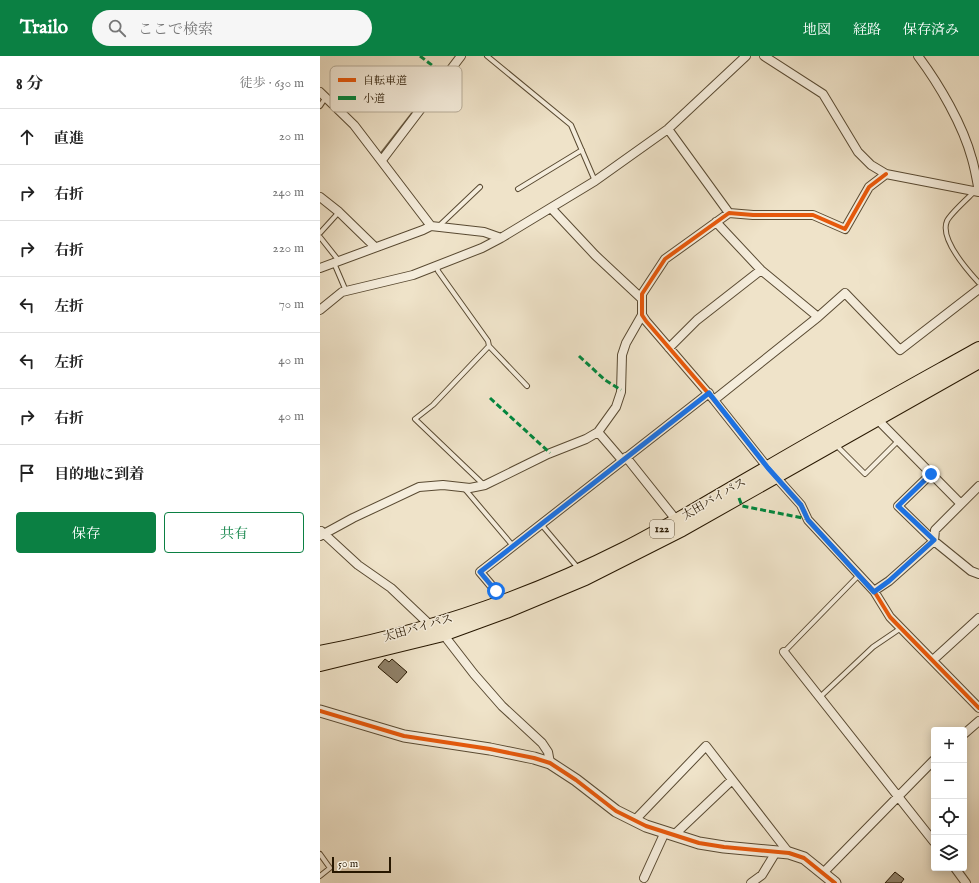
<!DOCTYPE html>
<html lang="ja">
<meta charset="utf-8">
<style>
:root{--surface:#fff;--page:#f6f6f6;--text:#222;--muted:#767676;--line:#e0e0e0;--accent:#0b8043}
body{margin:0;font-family:"IM FELL English","Noto Serif JP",serif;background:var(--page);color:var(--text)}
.controls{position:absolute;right:12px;bottom:12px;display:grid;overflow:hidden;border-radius:4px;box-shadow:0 2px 10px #0003}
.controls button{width:36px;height:36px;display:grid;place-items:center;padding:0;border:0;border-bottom:1px solid var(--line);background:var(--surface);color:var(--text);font:20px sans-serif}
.scale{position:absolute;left:12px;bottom:10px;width:59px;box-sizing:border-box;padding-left:4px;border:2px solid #271700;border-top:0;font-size:11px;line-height:14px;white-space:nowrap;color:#271700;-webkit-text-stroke:3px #f5eddc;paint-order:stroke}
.stop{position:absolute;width:12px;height:12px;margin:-9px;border:3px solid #1a73e8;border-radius:50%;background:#fff}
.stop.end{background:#1a73e8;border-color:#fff;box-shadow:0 1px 4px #0008}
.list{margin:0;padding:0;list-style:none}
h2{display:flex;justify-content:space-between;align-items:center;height:52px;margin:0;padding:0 16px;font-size:17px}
h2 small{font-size:13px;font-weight:400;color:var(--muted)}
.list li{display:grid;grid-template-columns:26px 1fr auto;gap:12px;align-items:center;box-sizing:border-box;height:56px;padding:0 16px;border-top:1px solid var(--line)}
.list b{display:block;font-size:15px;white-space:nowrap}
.list em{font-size:13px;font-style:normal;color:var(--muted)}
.actions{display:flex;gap:8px;padding:12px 16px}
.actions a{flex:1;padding:9px 0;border:1px solid var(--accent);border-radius:4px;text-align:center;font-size:14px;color:var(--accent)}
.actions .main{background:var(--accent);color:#fff}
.icon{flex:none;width:22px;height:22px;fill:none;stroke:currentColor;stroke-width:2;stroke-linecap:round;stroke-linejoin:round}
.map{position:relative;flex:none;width:659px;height:827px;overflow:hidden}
header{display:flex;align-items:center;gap:24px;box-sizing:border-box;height:56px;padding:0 20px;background:var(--accent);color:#fff}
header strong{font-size:19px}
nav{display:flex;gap:22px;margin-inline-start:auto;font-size:14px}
.search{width:280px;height:36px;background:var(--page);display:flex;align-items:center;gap:10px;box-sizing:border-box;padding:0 14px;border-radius:22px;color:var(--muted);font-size:15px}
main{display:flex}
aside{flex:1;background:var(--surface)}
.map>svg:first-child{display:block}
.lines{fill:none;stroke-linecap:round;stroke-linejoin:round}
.stream{stroke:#766850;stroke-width:2.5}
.building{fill:#8f8169;stroke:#271700}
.service-casing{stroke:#594a32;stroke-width:6}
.minor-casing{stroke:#594a32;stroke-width:10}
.tertiary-casing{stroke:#594a32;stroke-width:13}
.trunk-casing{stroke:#271700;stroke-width:16}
.service{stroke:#f5eddc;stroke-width:4}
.minor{stroke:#f5eddc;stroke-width:8}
.tertiary{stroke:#f5eddc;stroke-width:11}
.trunk{stroke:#efe3c9;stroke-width:14}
.quiet{stroke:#00873e;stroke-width:3;stroke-dasharray:6 3;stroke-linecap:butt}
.cycleway-casing{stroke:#f5eddc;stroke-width:6}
.cycleway{stroke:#e8590c;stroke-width:4}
.route{stroke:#1a73e8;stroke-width:5}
.labels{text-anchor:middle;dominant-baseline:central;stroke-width:3;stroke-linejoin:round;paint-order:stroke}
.shield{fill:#f5eddc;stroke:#655742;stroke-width:1}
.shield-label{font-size:11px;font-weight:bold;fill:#271700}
.street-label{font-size:12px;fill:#271700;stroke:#f5eddc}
.key{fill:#f5eddc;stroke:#b7ad9a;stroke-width:1}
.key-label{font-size:11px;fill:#271700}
</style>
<header>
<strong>Trailo</strong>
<div class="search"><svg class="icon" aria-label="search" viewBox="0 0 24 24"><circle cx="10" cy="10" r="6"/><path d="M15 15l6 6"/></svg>ここで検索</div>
<nav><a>地図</a><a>経路</a><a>保存済み</a></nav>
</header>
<main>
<aside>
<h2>8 分<small>徒歩 · 630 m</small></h2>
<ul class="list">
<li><svg class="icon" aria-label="ahead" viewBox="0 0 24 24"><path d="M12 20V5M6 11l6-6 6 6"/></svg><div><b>直進</b></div><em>20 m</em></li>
<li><svg class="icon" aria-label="right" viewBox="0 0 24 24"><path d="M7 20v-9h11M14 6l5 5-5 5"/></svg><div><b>右折</b></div><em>240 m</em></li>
<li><svg class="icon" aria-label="right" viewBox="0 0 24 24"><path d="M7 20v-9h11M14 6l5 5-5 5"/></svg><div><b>右折</b></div><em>220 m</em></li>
<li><svg class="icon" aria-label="left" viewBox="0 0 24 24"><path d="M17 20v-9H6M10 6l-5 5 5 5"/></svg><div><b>左折</b></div><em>70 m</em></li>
<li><svg class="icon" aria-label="left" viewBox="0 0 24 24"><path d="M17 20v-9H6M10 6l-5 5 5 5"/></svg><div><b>左折</b></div><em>40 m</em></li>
<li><svg class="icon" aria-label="right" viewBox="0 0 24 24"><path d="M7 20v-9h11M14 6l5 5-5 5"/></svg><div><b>右折</b></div><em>40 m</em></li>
<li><svg class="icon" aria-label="arrive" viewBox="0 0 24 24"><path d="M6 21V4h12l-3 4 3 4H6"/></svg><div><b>目的地に到着</b></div></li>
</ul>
<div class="actions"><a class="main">保存</a><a>共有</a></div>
</aside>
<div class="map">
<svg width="659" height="827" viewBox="0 0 659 827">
<rect width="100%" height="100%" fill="#efe3c9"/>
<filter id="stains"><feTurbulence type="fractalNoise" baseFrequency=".005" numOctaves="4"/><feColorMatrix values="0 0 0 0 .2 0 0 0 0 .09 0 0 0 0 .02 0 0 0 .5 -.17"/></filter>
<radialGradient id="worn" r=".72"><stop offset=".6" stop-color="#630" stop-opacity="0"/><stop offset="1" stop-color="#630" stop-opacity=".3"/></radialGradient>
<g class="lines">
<!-- stream -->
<path class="stream" d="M62,96L122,19"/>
</g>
<!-- building -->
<path class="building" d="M65,603L69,606L72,603L87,616L77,627L58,611Z
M575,816L584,823L581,827H565Z"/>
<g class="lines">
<!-- service casing -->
<g class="service-casing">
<path id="service" d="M167,0L251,69L275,125
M0,50L6,41
M198,133L262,94
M655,135C648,142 630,158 627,165C619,183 648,215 659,227
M119,170L160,131
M0,177L19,156
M0,181L19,205
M14,207L26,235
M117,210L118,215L168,285L169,290L207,330
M515,388L545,418L578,385
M164,429L95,363L113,349L169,290
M144,432L193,490
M221,468L258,512
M464,596L539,519
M500,641L553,591L581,572
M0,798L10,812L0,820"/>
</g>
<!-- minor casing -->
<g class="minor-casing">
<path id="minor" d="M444,0L503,38L538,96L551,109L566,118L659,136
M598,0C619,28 643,69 652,103C655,113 657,125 659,136
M0,36L34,69L111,170L164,176L181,182
M348,73L409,157
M62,104L141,0
M566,118L549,131L525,173L493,159H433L409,157L345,203L322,238V259L326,265L394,344L448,412L481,449L488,464L554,535L570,561L659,652
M0,141L19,156L55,191
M231,152L275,199L321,242
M396,166L441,214L498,261
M0,212L103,174L111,170
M0,254L22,236L93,219L162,192L181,182L275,125L348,73L426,0
M349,292L377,264L441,214
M394,344L498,261L525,237L580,294L659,233
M557,363L641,448
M278,376L302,404
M306,401L357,465
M611,418L578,450L614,485L651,515L659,518
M1,475L38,509L71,532L110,569L123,578L154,618L182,650L222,687L228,696L230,707
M0,480L33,462L99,431L123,429L150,432L165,429L228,398L266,383L278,376L296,351L301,336L302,299L306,287L322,259
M554,535L569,525L614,485L615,474L659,430
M181,546L176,535L160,516L389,337
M464,596L614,786
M613,604L659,562
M644,678L659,665
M314,765L386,690L469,797
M354,779L412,724
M635,812L646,827
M504,816L614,704
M324,822L345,776
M431,827L442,819L456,796"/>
</g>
<!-- tertiary casing -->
<g class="tertiary-casing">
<path id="tertiary" d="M0,655L84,680L170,693L214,702L230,707L256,724L296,755L326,770L379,787L404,791L469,797L484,802L515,827"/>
</g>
<!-- trunk casing -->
<g class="trunk-casing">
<path id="trunk" d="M0,597C105,577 210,541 305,493C354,468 400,439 448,412C518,371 589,332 659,293
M0,608L123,578L186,555L265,522L362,473L659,305"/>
</g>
<!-- service -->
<use href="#service" class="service"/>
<!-- minor -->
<use href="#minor" class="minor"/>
<!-- tertiary -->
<use href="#tertiary" class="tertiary"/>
<!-- trunk -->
<use href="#trunk" class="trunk"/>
<!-- quiet -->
<path class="quiet" d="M100,0L126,20
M259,300L285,324L301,334
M170,342L230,397
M419,442L422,450L488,463"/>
<!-- cycleway casing -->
<g class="cycleway-casing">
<path id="cycleway" d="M566,118L549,131L525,173L493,159H433L409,157L345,203L322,238V259L326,265L394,344L448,412L481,449L488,464L554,535L570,561L659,652
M0,655L84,680L170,693L214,702L230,707L256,724L296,755L326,770L379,787L404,791L469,797L484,802L515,827"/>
</g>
<!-- cycleway -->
<use href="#cycleway" class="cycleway"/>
</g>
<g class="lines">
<!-- route -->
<path class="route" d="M176,535L160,516L389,337L448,412L481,449L488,464L554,536L569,525L614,484L578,450L611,418"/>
</g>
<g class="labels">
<!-- shield labels -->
<rect class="shield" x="330" y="464" width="24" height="18" rx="3"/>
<g class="shield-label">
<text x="342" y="473">122</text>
</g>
<!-- street labels -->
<g class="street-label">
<text transform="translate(394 443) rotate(-30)">太田バイパス</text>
<text transform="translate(98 572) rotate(-16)">太田バイパス</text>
</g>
</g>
<!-- legend -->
<rect x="10" y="10" width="132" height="46" rx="6" class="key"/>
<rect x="18" y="22" width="18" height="4" fill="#e8590c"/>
<rect x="18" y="40" width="18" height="4" fill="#00873e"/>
<g class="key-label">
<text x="43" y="28">自転車道</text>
<text x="43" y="46">小道</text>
</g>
<rect width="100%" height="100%" filter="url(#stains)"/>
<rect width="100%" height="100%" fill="url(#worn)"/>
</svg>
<div class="controls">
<button>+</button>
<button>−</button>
<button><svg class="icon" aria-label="locate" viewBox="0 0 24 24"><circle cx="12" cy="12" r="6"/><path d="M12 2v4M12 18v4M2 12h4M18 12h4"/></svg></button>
<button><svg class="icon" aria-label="layers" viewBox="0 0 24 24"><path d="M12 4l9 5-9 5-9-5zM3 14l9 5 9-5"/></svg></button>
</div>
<div class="scale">50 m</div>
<div class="stop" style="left:176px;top:535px"></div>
<div class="stop end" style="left:611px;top:418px"></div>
</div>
</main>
